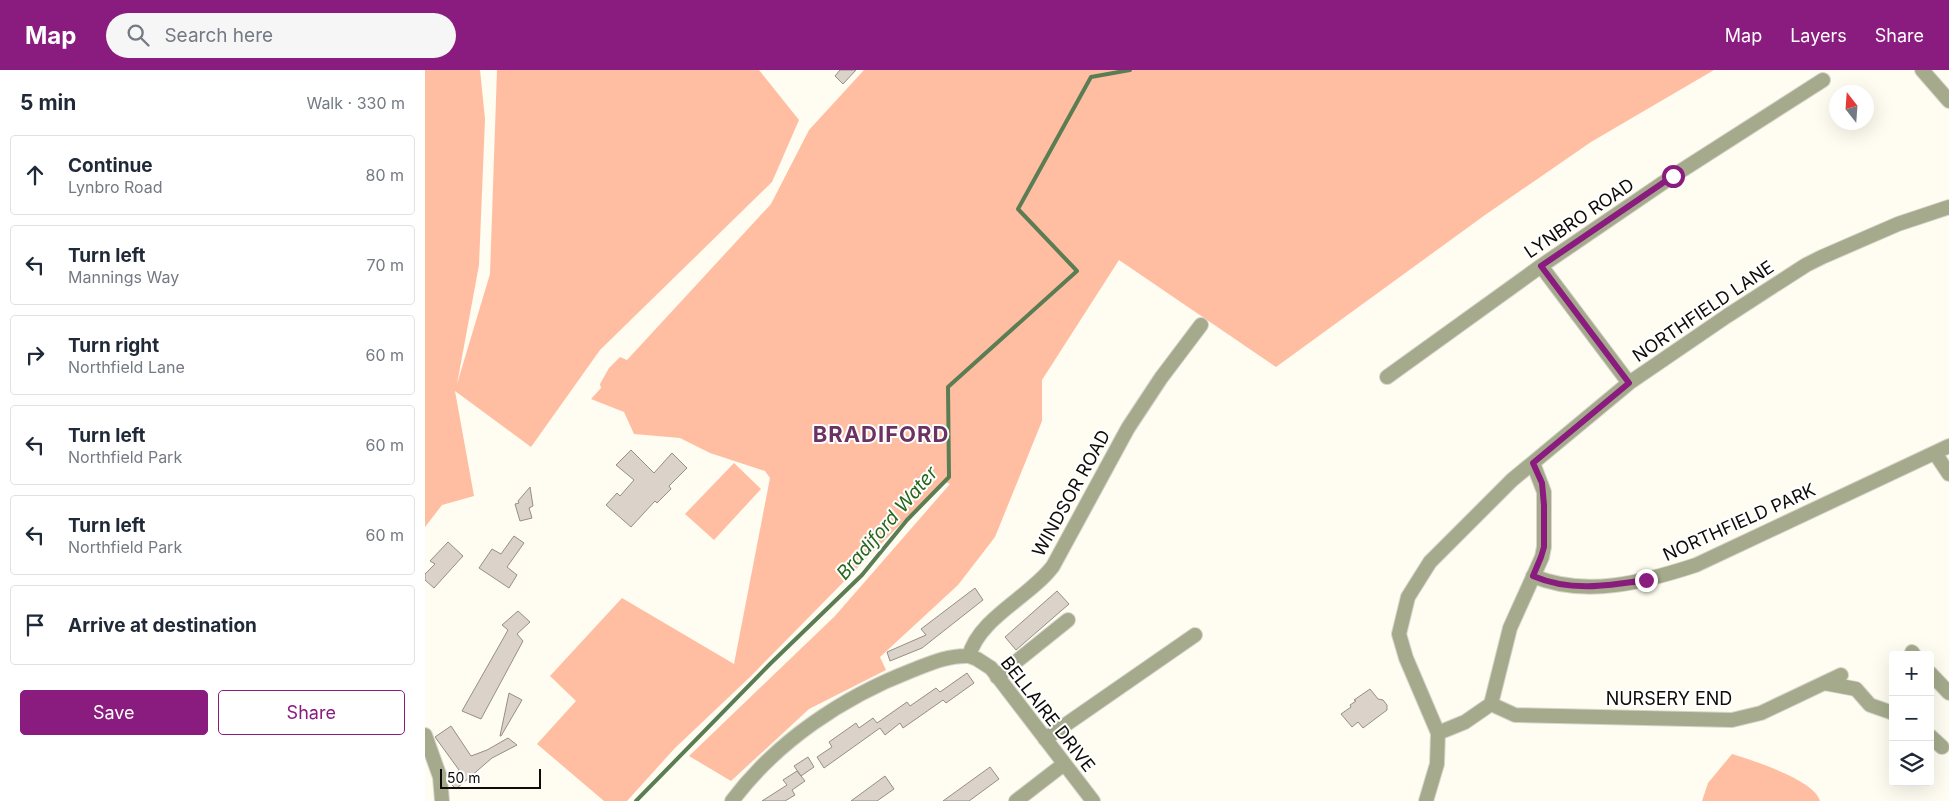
<!DOCTYPE html>
<meta charset="utf-8">
<style>
:root{--surface:#fff;--page:#f6f6f7;--text:#1f2937;--muted:#747a83;--line:#e0e1e3;--accent:#8b1c7f}
body{margin:0;font-family:Inter,sans-serif;background:var(--page);color:var(--text)}
.controls{position:absolute;right:15px;bottom:15px;display:grid;overflow:hidden;border-radius:5px;box-shadow:0 5px 20px #0002}
.controls button{width:45px;height:45px;display:grid;place-items:center;padding:0;border:0;border-bottom:1px solid var(--line);background:var(--surface);color:var(--text);font:25px sans-serif}
.compass{position:absolute;left:1404px;top:15px;width:45px;height:45px;border-radius:50%;background:var(--surface);box-shadow:0 5px 20px #0002;rotate:343deg}
.scale{position:absolute;left:15px;bottom:12px;width:101px;box-sizing:border-box;padding-left:5px;border:2px solid #0d0c09;border-top:0;font-size:14px;line-height:18px;white-space:nowrap;color:#0d0c09;-webkit-text-stroke:4px #fff;paint-order:stroke}
.stop{position:absolute;width:15px;height:15px;margin:-11px;border:4px solid #8b1c7f;border-radius:50%;background:#fff}
.stop.end{background:#8b1c7f;border-color:#fff;box-shadow:0 1px 5px #0008}
.list{margin:0;padding:0;list-style:none}
h2{display:flex;justify-content:space-between;align-items:center;height:65px;margin:0;padding:0 20px;font-size:21px}
h2 small{font-size:16px;font-weight:400;color:var(--muted)}
.list li{display:grid;grid-template-columns:32px 1fr auto;gap:15px;align-items:center;box-sizing:border-box;height:80px;margin:0 10px 10px;padding:0 10px;border:1px solid var(--line);border-radius:5px}
.list b{display:block;font-size:19px;white-space:nowrap}
.list p{margin:0;font-size:16px;white-space:nowrap;color:var(--muted)}
.list em{font-size:16px;font-style:normal;color:var(--muted)}
.actions{display:flex;gap:10px;padding:15px 20px}
.actions a{flex:1;padding:11px 0;border:1px solid var(--accent);border-radius:5px;text-align:center;font-size:18px;color:var(--accent)}
.actions .main{background:var(--accent);color:#fff}
.icon{flex:none;width:28px;height:28px;fill:none;stroke:currentColor;stroke-width:2;stroke-linecap:round;stroke-linejoin:round}
.map{position:relative;flex:none;width:1524px;height:731px;overflow:hidden}
header{display:flex;align-items:center;gap:30px;box-sizing:border-box;height:70px;padding:0 25px;background:var(--accent);color:#fff}
header strong{font-size:24px}
nav{display:flex;gap:28px;margin-inline-start:auto;font-size:18px}
.search{width:350px;height:45px;background:var(--page);display:flex;align-items:center;gap:12px;box-sizing:border-box;padding:0 18px;border-radius:28px;color:var(--muted);font-size:19px}
main{display:flex}
aside{flex:1;background:var(--surface)}
.map>svg:first-child{display:block}
.green{fill:#ffbea2}
.lines{fill:none;stroke-linecap:round;stroke-linejoin:round}
.stream{stroke:#5b7d53;stroke-width:4}
.building{fill:#dbd2ca;stroke:#968e87}
.minor-casing{stroke:#d8d6cc;stroke-width:16}
.minor{stroke:#a4aa8b;stroke-width:14}
.route{stroke:#8b1c7f;stroke-width:6}
.labels{text-anchor:middle;dominant-baseline:central;stroke-width:4;stroke-linejoin:round;paint-order:stroke}
.street-label{font-size:18px;fill:#0d0c09;stroke:#fff}
.water-label{font-size:19px;font-style:italic;fill:#27681a;stroke:#fff}
.district-label{font-size:22px;font-weight:bold;letter-spacing:1px;fill:#6a3361;stroke:#fff}
</style>
<header>
<strong>Map</strong>
<div class="search"><svg class="icon" aria-label="search" viewBox="0 0 24 24"><circle cx="10" cy="10" r="6"/><path d="M15 15l6 6"/></svg>Search here</div>
<nav><a>Map</a><a>Layers</a><a>Share</a></nav>
</header>
<main>
<aside>
<h2>5 min<small>Walk · 330 m</small></h2>
<ul class="list">
<li><svg class="icon" aria-label="ahead" viewBox="0 0 24 24"><path d="M12 20V5M6 11l6-6 6 6"/></svg><div><b>Continue</b><p>Lynbro Road</p></div><em>80 m</em></li>
<li><svg class="icon" aria-label="left" viewBox="0 0 24 24"><path d="M17 20v-9H6M10 6l-5 5 5 5"/></svg><div><b>Turn left</b><p>Mannings Way</p></div><em>70 m</em></li>
<li><svg class="icon" aria-label="right" viewBox="0 0 24 24"><path d="M7 20v-9h11M14 6l5 5-5 5"/></svg><div><b>Turn right</b><p>Northfield Lane</p></div><em>60 m</em></li>
<li><svg class="icon" aria-label="left" viewBox="0 0 24 24"><path d="M17 20v-9H6M10 6l-5 5 5 5"/></svg><div><b>Turn left</b><p>Northfield Park</p></div><em>60 m</em></li>
<li><svg class="icon" aria-label="left" viewBox="0 0 24 24"><path d="M17 20v-9H6M10 6l-5 5 5 5"/></svg><div><b>Turn left</b><p>Northfield Park</p></div><em>60 m</em></li>
<li><svg class="icon" aria-label="arrive" viewBox="0 0 24 24"><path d="M6 21V4h12l-3 4 3 4H6"/></svg><div><b>Arrive at destination</b></div></li>
</ul>
<div class="actions"><a class="main">Save</a><a>Share</a></div>
</aside>
<div class="map">
<svg width="1524" height="731" viewBox="0 0 1524 731">
<rect width="100%" height="100%" fill="#fffcf1"/>
<!-- green -->
<path class="green" d="M0,0H55L60,49L54,195L32,314L65,204L72,0H334L374,50L347,112L175,280L106,377L30,321L49,426L17,435L0,457Z
M439,0H1289L1166,72L1060,145L851,297L694,190L617,310V351L570,467L533,515L455,587L461,600L384,639L306,711L264,686L410,546L525,414L518,411L325,607L250,678L202,731H179L112,674L151,631L125,606L197,528L309,594L345,408L340,401L285,383L255,368L209,364L199,342L166,329L176,318L175,314L184,298L195,287L202,290L346,134L384,60Z
M309,393L336,419L289,470L260,444Z
M1307,684C1326,690 1390,710 1395,731H1277L1283,713Z"/>
<g class="lines">
<!-- stream -->
<path class="stream" d="M211,731L346,593L437,505L482,450L524,407L523,317L652,201L593,139L666,7L705,0"/>
</g>
<!-- building -->
<path class="building" d="M415,0H431L418,14L410,6Z
M206,380L229,403L247,383L262,398L244,416L246,419L232,433L230,431L206,457L181,435L192,423L195,426L209,410L191,395Z
M105,417L108,436L104,438L107,448L95,451L90,434L94,433L93,431Z
M89,466L99,473L82,497L92,505L84,518L54,498L67,479L76,484Z
M23,472L38,486L9,518L0,510V504L10,494L5,491Z
M550,518L558,530L497,578L465,591L462,582L501,565L496,559Z
M632,521L644,534L591,580L580,567Z
M93,541L105,552L92,564L98,571L56,649L37,641L83,560L77,555Z
M542,603L549,613L521,633L518,630L478,658L475,653L460,665L455,658L399,698L392,687L407,677L404,672L431,653L434,658L448,648L452,653L482,632L485,636L511,618L515,622Z
M945,619L953,629L958,630L962,635V640L938,658L933,652L927,657L916,644L926,637L925,635L931,631L929,630Z
M84,623L97,630L76,666H75Z
M26,656L46,686L62,680L83,668L92,675L67,688L31,719L24,712V708L34,700L10,667Z
M383,687L389,697L376,706L369,696Z
M565,697L574,709L544,731H518Z
M372,701L380,711L367,720L370,725L360,731H337L362,715L358,710Z
M460,706L469,719L452,731H426Z"/>
<g class="lines">
<!-- minor casing -->
<g class="minor-casing">
<path id="minor" d="M1497,0L1524,31
M1116,196L1204,313
M962,307L1116,196L1248,106L1398,10
M1510,383L1524,404
M1108,506C1161,528 1219,512 1271,495L1524,376
M1487,582L1489,585
M544,586L552,589L566,598L668,731
M1505,603L1524,623
M572,607L643,550
M1399,613L1431,619L1445,635L1468,643
M1066,634L1090,645L1307,650L1336,643L1416,605
M1013,663L1040,652L1066,634L1085,558L1117,487L1119,477V422L1108,393
M0,665L15,707L17,731
M1505,666L1517,677
M620,669L770,565
M307,731C352,671 418,627 488,600C506,593 524,585 544,586C554,548 605,527 628,496L703,358L736,308L776,255
M591,731L639,694
M1001,731L1012,694L1013,663L981,588L974,564L983,527L1005,492L1087,410L1204,313L1302,246L1381,195L1397,187L1473,154L1524,137"/>
</g>
<!-- minor -->
<use href="#minor" class="minor"/>
</g>
<g class="lines">
<!-- route -->
<path class="route" d="M1221,510C1182,516 1145,522 1108,506L1116,487L1119,477V435L1117,413L1108,393L1204,313L1116,196L1248,106"/>
</g>
<g class="labels">
<!-- street labels -->
<g class="street-label">
<text transform="translate(1154 148) rotate(-34)">LYNBRO ROAD</text>
<text transform="translate(1278 241) rotate(-34)">NORTHFIELD LANE</text>
<text transform="translate(646 423) rotate(-61)">WINDSOR ROAD</text>
<text transform="translate(1314 452) rotate(-24)">NORTHFIELD PARK</text>
<text x="1244" y="628">NURSERY END</text>
<text transform="translate(623 644) rotate(52)">BELLAIRE DRIVE</text>
</g>
<!-- water labels -->
<g class="water-label">
<text transform="translate(462 453) rotate(-49)">Bradiford Water</text>
</g>
<!-- district labels -->
<g class="district-label">
<text x="456" y="364">BRADIFORD</text>
</g>
</g>
</svg>
<div class="controls">
<button>+</button>
<button>−</button>
<button><svg class="icon" aria-label="layers" viewBox="0 0 24 24"><path d="M12 4l9 5-9 5-9-5zM3 14l9 5 9-5"/></svg></button>
</div>
<svg class="compass" viewBox="-18 -18 36 36"><path d="M0-13l5 13h-10z" fill="#e53935"/><path d="M0 13l5-13h-10z" fill="#747a83"/></svg>
<div class="scale">50 m</div>
<div class="stop" style="left:1248px;top:106px"></div>
<div class="stop end" style="left:1221px;top:510px"></div>
</div>
</main>
